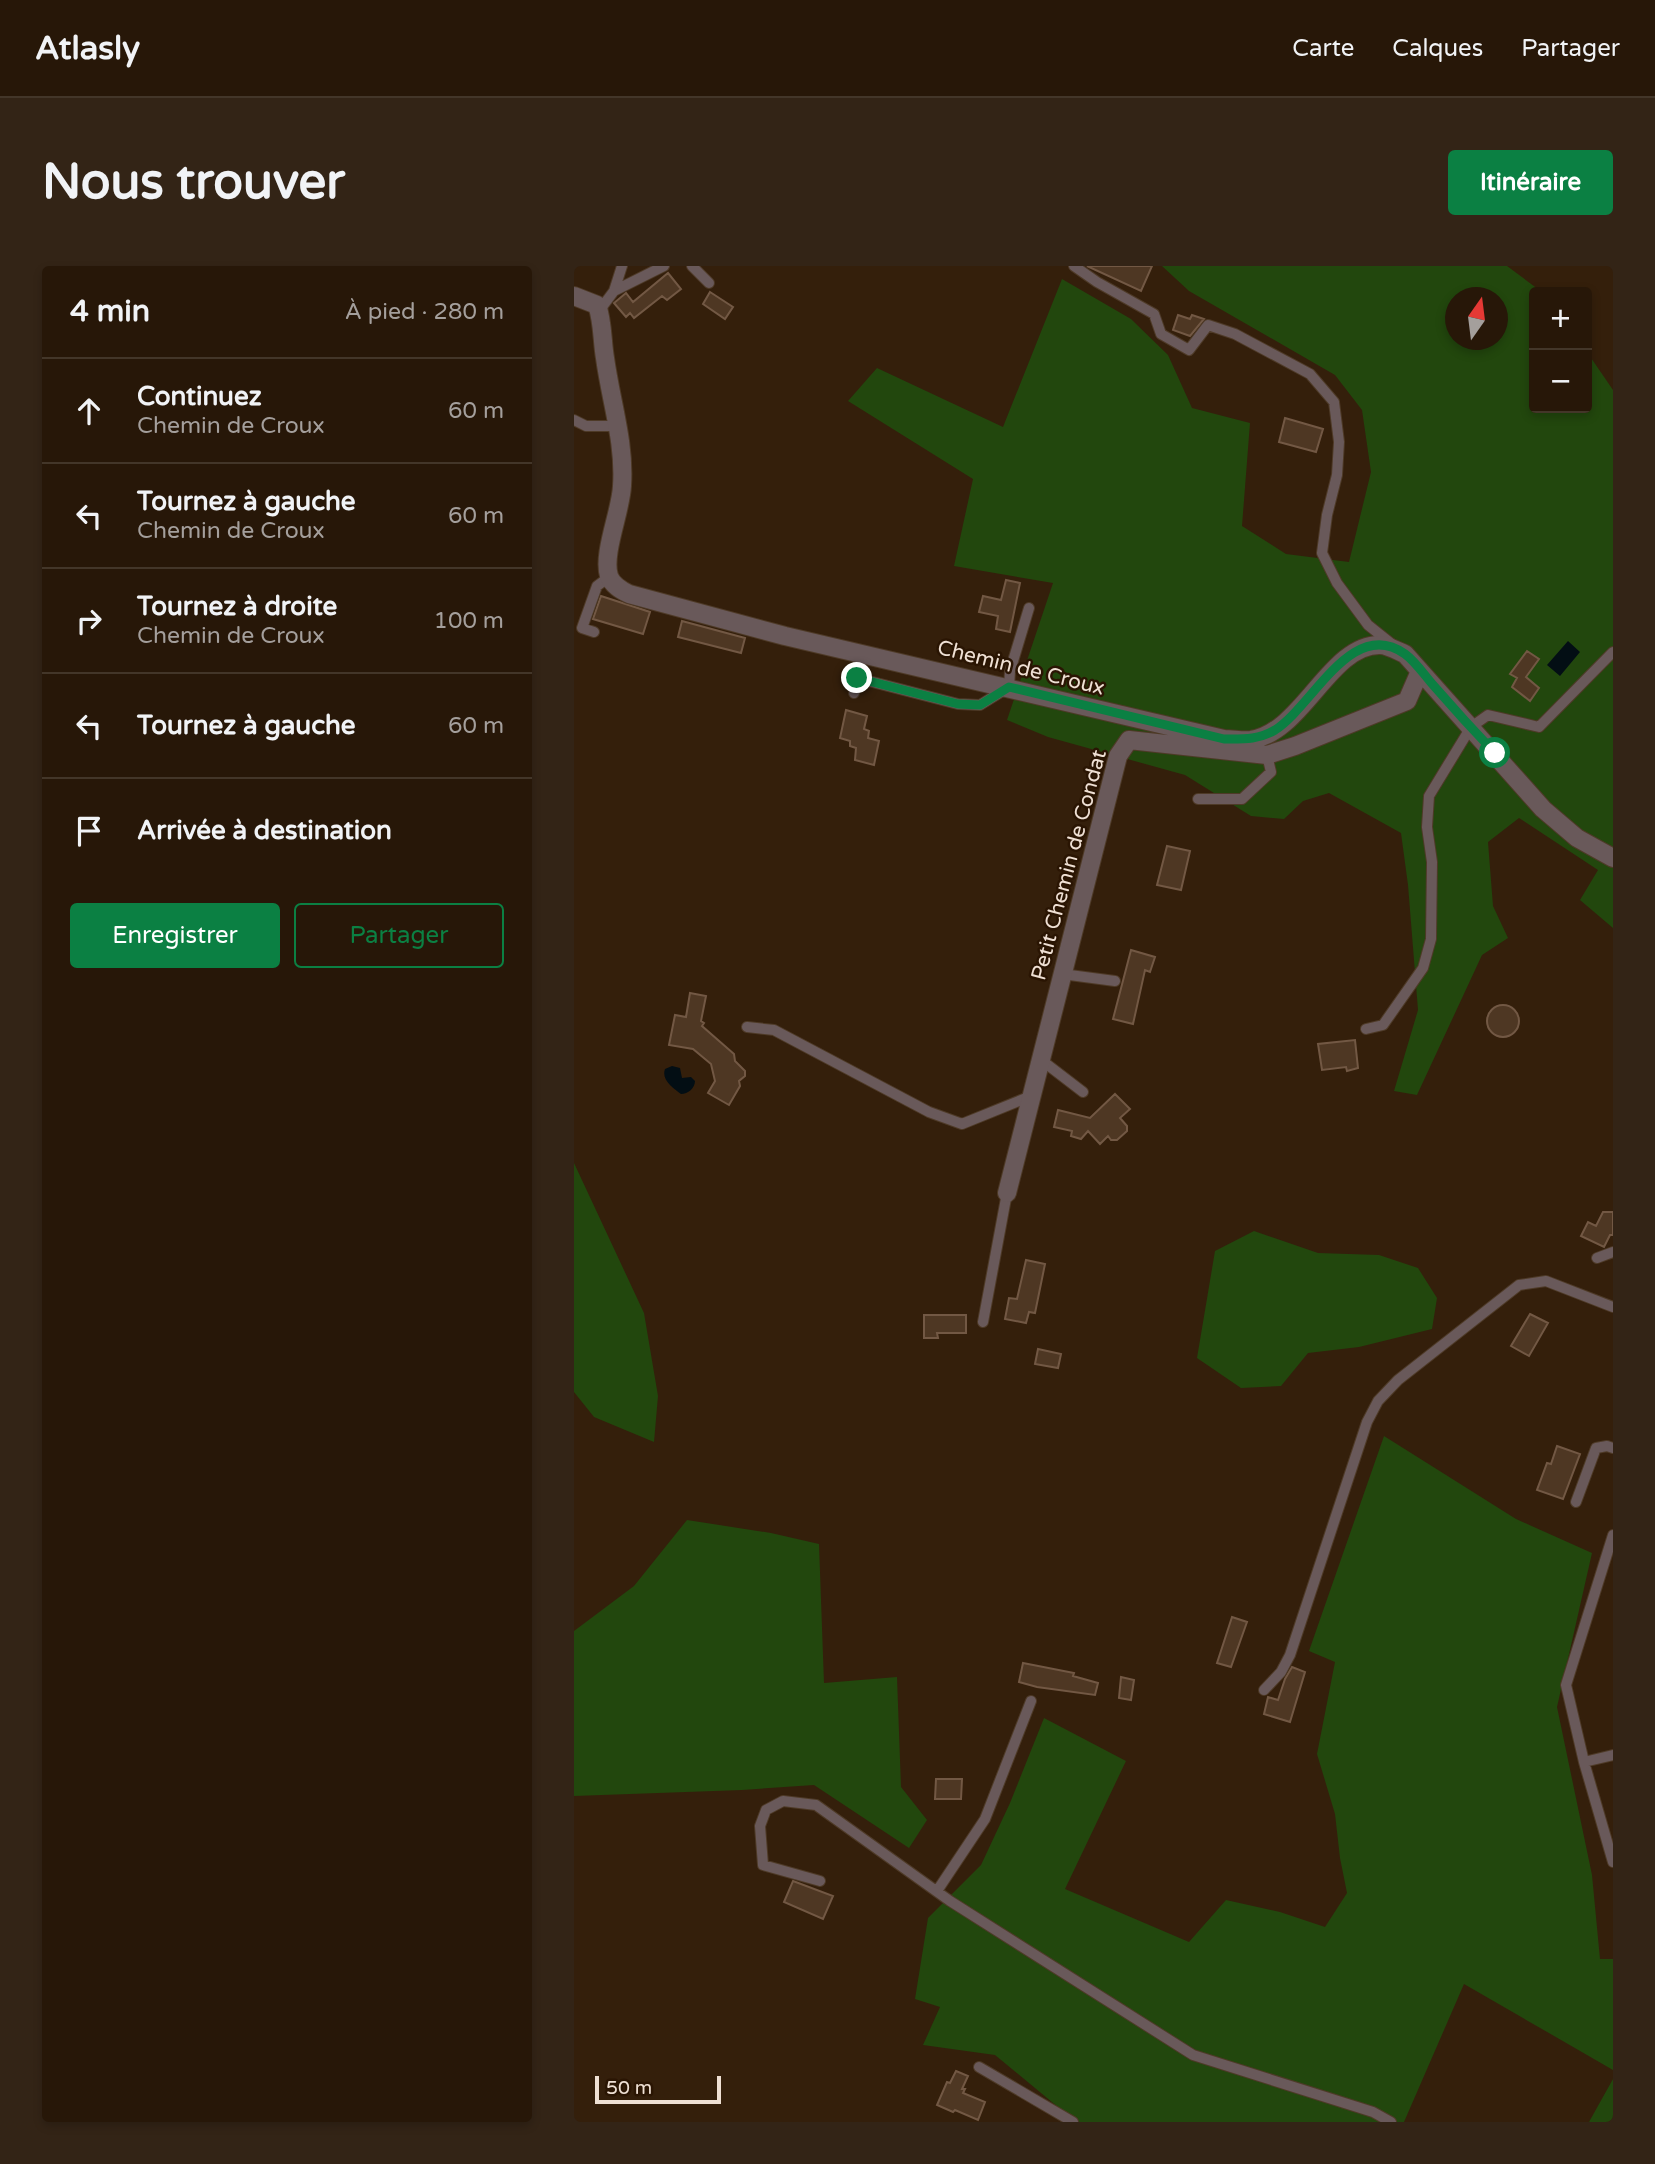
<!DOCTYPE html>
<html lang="fr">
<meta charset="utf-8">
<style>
:root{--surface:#271708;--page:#332416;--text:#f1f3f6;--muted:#a49f9c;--line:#433629;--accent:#0b8043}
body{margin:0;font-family:"Varela Round",sans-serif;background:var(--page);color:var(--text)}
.controls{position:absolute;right:21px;top:21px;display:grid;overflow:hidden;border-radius:7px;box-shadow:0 4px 10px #0003}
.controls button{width:63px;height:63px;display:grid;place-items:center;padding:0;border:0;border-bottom:2px solid var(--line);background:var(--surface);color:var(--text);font:35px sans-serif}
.compass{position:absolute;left:871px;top:21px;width:63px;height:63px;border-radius:50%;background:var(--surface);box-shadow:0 4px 10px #0003;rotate:14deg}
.scale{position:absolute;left:21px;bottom:18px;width:126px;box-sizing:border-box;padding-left:7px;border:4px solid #efe0d4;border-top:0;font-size:19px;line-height:24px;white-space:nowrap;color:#efe0d4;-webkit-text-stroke:5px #2a1503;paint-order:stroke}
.stop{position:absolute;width:21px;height:21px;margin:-16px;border:5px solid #0b8043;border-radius:50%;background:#fff}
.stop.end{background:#0b8043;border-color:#fff;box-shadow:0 2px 7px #0008}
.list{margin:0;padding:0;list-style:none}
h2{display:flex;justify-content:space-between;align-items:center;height:91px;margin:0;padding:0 28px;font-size:30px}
h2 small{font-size:23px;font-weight:400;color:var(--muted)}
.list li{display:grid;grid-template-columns:46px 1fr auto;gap:21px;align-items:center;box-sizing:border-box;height:105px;padding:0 28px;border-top:2px solid var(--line)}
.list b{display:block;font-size:26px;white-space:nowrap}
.list p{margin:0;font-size:23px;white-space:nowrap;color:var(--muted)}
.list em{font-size:23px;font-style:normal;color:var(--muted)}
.actions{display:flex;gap:14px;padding:21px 28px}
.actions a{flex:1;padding:16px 0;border:2px solid var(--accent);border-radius:7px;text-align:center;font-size:24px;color:var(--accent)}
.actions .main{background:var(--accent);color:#fff}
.icon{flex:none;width:38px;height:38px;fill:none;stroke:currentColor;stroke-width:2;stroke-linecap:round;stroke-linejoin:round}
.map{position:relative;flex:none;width:1039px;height:1856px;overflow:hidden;border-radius:7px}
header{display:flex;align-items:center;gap:42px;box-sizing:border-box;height:98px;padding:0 35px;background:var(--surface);border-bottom:2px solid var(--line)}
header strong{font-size:33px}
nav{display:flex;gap:38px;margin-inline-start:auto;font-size:24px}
.intro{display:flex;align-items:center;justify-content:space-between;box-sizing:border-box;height:168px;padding:0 42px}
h1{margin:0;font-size:49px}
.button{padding:18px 32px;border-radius:7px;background:var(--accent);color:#fff;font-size:24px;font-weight:700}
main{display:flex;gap:42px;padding:0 42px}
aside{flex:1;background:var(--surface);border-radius:7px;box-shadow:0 4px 10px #0003}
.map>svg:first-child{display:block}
.green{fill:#22470d;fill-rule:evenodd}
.water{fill:#030e14}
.building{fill:#4e3723;stroke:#725844;stroke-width:2}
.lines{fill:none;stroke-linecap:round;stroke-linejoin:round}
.lane-casing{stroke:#4e3a27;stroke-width:12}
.street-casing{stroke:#4e3a27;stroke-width:20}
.lane{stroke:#69595a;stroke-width:10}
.street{stroke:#69595a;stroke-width:18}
.route{stroke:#0b8043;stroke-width:9}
.labels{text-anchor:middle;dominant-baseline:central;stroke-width:5;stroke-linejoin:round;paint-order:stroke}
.street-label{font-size:21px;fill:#efe0d4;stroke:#2a1503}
</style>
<header>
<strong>Atlasly</strong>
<nav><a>Carte</a><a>Calques</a><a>Partager</a></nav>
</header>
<div class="intro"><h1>Nous trouver</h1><a class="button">Itinéraire</a></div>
<main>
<aside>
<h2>4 min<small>À pied · 280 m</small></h2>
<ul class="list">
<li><svg class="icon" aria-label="ahead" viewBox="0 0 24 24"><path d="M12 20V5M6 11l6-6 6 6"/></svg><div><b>Continuez</b><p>Chemin de Croux</p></div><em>60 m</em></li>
<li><svg class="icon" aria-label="left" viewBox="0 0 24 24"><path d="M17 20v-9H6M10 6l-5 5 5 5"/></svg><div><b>Tournez à gauche</b><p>Chemin de Croux</p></div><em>60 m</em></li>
<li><svg class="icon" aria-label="right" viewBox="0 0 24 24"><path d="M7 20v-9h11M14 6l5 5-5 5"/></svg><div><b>Tournez à droite</b><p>Chemin de Croux</p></div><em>100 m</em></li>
<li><svg class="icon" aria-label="left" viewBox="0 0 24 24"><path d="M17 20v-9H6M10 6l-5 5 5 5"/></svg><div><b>Tournez à gauche</b></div><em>60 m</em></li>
<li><svg class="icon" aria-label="arrive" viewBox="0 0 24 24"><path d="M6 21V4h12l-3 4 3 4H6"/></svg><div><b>Arrivée à destination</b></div></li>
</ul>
<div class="actions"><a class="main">Enregistrer</a><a>Partager</a></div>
</aside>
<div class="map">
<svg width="1039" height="1856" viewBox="0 0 1039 1856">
<rect width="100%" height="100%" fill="#341f0b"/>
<!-- green -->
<path class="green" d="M588,0H933L968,26H960V142H1013V86L1039,124V662L1006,634L1024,604L945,552L914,576L919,640L934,672L908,689L843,829L820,825L844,744L834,619L827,567L755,527L729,535L710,553L677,550L611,509L474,471L433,454L479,317L380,300L399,213L274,135L303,102L429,161L488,13L557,53L594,89L618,142L676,157L668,260L712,288L775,296L797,206L788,144L761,109L615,25ZM881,32H923V74H881Z
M0,897L70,1047L84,1130L80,1176L20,1151L0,1126Z
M680,965L744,987L805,989L844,1002L863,1032L858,1063L785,1081L734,1087L707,1120L667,1122L623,1092L641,985Z
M810,1170L942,1253L1018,1287L983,1441L1018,1609L1026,1693H1039V1804L890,1718L830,1856H502L421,1789L349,1779L366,1741L341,1733L354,1652L407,1599L436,1537L470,1452L552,1495L491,1623L615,1676L652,1634L706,1646L751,1661L773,1627L766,1592L761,1548L743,1488L761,1396L735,1385Z
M113,1254L197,1267L245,1278L250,1417L323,1411L327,1521L353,1554L335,1582L240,1519L168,1524L0,1530V1365L60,1320Z
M1039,1813V1856H1015Z"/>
<!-- water -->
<path class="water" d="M994,375L1006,386L986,410L973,399Z
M98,800L106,802L108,812L117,811L121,815C121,822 114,828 107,828C99,822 87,814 91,803Z"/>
<!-- building -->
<path class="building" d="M513,0H578L567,25Z
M94,7L107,23L93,34L88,30L60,52L56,47L52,51L40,37L52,27L59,36Z
M136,26L159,41L151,53L129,38Z
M604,49L616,53L618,49L630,53L616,70L599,64Z
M711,152L749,163L742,186L705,176Z
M432,314L446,317L436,366L422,363L424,350L405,346L409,330L427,334Z
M27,330L76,346L69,368L19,353Z
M108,355L171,372L167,387L104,371Z
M953,385L965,393L952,411L965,422L956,435L938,421L943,412L936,408Z
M272,444L293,450L290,463L295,465L294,472L305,475L300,499L281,494L282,482L276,480V475L266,472Z
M593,580L616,585L607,624L583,619Z
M557,684L581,691L576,706L571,704L559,758L539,753Z
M116,727L132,730L127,755L130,757L128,760L160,788L161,795L171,805V810L165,815L166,820L155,839L134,827L141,815L137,798L119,783L95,779L101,749L112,751Z
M913 755a16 16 0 1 1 32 0a16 16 0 1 1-32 0Z
M781,774L784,802L773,805L772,801L748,804L744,778Z
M541,828L556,843L546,852L553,860V865L543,874H537L534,870L526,878L514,865L507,873L497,870L498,865L480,861L484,844L516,852Z
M1029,946H1039V969H1036L1030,981L1007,970L1014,956L1022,960Z
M452,994L471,998L461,1047L455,1046L452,1057L431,1053L435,1032L443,1033Z
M956,1048L974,1057L955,1090L937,1080Z
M350,1049H392V1067H363L364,1072H350Z
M464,1083L487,1088L484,1102L461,1098Z
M983,1180L1006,1188L989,1233L963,1224L973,1197L977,1198Z
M658,1351L673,1356L657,1401L643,1397Z
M449,1397L500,1407L499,1410L524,1417L521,1429L463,1421L445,1416Z
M718,1401L731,1406L716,1456L690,1448L694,1431L704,1434L711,1413Z
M547,1411L560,1414L557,1434L545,1432Z
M362,1513H388L387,1533H361Z
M219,1615L259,1630L249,1653L210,1636Z
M382,1805L394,1810L388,1823H391L389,1827L411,1836L404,1854L381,1844L379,1846L363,1839L373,1816L376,1817Z"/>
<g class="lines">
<!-- lane casing -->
<g class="lane-casing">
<path id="lane" d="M118,0L135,17
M500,0L523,16L580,48L587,68L615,84L634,59L661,68L736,108L760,136L765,176L763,209L753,249L748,287L763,317L794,359L819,379
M40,25L48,0
M25,45L40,25L90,0
M0,154L12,160H45
M20,366L8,362L23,320L35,311
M280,427L283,412L384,438L406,439L435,421L436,405L455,342
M624,533H668L697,506L693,489
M488,708L541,715
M173,761L200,764L355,846L388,858L457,830
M792,763L809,759L849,702L857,673L858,596L853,561L855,530L897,461L914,449L965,461L1039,386
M466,793L509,826
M1023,992L1039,986
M409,1056L433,927
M1002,1236L1022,1182L1033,1180L1039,1182
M1039,1269L992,1419L1010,1496L1039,1596
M690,1424L707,1406L716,1389L793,1156L804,1135L824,1114L945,1019L972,1015L1039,1041
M1010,1496L1039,1489
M246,1615L189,1599L186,1560L192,1544L209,1535L242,1539L376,1635L619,1789L799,1846L817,1856
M363,1625L411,1553L457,1435
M405,1801L499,1856"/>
</g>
<!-- street casing -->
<g class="street-casing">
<path id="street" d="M0,30L23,39C29,56 28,75 31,92C37,136 51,176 48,220C47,245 28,288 35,310C38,319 47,324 55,328L211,370L650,473C659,473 669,475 677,474C729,466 756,378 806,379C813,379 824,385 831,388L969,543L1003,572L1039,592
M433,927L544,490L555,474L693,489L721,480L833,435L846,405"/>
</g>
<!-- lane -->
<use href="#lane" class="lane"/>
<!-- street -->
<use href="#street" class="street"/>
</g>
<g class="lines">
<!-- route -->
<path class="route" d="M283,412L384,438L406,439L435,421L650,473C669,473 684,474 701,464C739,440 778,350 831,388C842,396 851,410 860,420C880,443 900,465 921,487"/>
</g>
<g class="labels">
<!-- street labels -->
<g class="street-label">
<text transform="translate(447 402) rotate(14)">Chemin de Croux</text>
<text transform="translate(495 599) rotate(-75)">Petit Chemin de Condat</text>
</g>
</g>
</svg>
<div class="controls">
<button>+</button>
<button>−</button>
</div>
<svg class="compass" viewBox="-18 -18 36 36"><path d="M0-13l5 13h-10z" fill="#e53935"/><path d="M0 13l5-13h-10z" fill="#a49f9c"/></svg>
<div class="scale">50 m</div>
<div class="stop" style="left:921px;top:487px"></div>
<div class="stop end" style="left:283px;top:412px"></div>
</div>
</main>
